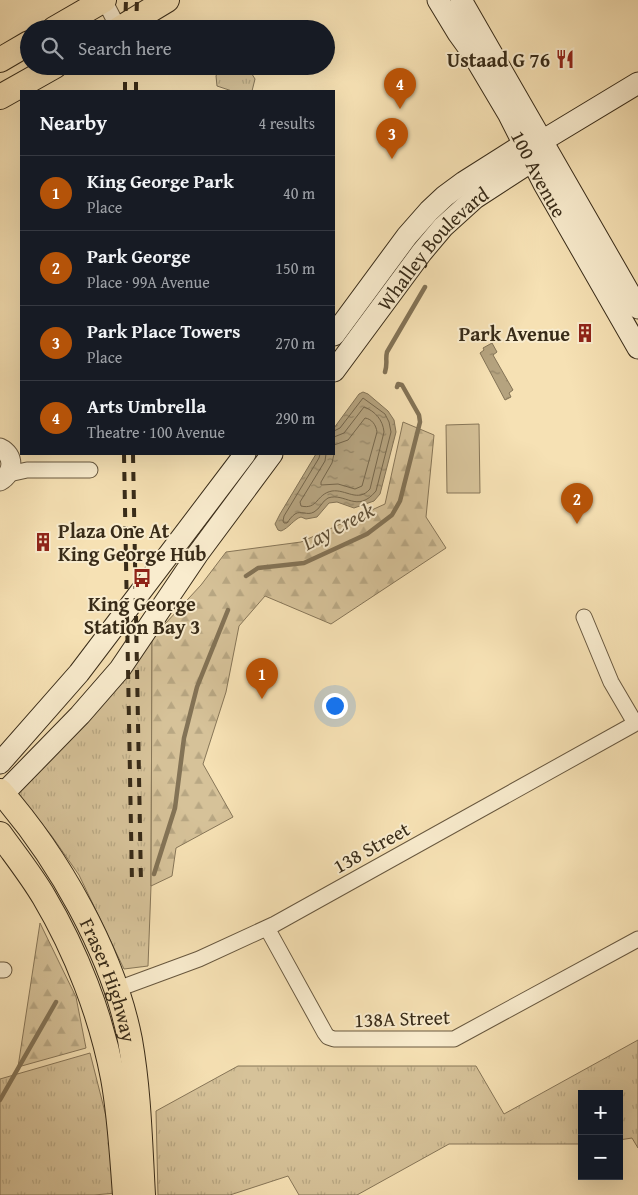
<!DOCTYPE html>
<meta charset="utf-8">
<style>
:root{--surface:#171b24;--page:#242831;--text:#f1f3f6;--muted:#9ea1a6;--line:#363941;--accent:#b45309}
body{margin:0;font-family:"Gentium Book Plus",serif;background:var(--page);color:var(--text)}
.controls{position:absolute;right:15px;bottom:15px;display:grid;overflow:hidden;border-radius:0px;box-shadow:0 5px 20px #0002}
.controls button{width:45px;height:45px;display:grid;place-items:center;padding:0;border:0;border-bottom:1px solid var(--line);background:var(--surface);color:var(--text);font:25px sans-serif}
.you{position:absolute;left:334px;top:705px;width:18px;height:18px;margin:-12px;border:4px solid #fff;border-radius:50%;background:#1a73e8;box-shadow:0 0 0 8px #1a73e833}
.badge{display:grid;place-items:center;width:32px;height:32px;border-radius:50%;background:var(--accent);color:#fff;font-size:16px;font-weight:700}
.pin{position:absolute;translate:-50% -41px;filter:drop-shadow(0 1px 2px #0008)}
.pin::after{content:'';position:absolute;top:26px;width:18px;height:15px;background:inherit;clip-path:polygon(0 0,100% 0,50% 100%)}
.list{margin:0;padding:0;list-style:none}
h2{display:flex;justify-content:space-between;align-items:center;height:65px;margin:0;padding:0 20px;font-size:21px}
h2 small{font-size:16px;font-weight:400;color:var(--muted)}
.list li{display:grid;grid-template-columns:32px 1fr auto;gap:15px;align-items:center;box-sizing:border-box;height:75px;padding:0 20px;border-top:1px solid var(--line)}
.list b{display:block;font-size:19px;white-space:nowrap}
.list p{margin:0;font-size:16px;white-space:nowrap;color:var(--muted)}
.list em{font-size:16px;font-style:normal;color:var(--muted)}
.icon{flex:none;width:28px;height:28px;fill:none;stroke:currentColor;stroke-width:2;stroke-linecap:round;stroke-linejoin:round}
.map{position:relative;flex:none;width:638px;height:1195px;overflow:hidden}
.search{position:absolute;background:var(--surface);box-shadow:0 5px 20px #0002;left:20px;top:20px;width:315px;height:55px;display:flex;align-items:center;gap:12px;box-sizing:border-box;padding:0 18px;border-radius:28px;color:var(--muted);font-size:19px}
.panel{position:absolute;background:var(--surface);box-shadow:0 5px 20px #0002;left:20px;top:90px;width:315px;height:365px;border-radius:0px}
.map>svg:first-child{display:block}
.grass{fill:url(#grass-tufts);stroke:#877658}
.forest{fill:url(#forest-firs);stroke:#877658}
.green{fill:#d6c299;stroke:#877658}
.water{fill:url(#water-ripples);stroke:#837356}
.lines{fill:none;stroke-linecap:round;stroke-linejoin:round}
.shore{stroke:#76674c;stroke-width:1}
.stream{stroke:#837356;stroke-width:4.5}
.minor-casing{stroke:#68583f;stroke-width:17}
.tertiary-casing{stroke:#68583f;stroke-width:21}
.secondary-casing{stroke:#382b18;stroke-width:23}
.primary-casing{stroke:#382b18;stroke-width:26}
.minor{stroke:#f9ecce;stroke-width:15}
.tertiary{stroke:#f9ecce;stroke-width:19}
.secondary{stroke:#f9ecce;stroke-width:21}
.primary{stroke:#f6e1b4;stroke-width:24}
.rail{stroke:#382b18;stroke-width:4;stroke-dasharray:9 9;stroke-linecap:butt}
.labels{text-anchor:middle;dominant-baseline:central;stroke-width:4;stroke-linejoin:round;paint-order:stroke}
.poi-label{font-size:20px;font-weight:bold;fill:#382b18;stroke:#f9ecce;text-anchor:end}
.street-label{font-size:20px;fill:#382b18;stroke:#f9ecce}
.water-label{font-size:21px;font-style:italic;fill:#5e4f37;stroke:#f9ecce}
</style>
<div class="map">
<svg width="638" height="1195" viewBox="0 0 638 1195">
<defs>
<pattern id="grass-tufts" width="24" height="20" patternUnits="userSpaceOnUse" patternTransform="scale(1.25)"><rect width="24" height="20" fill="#d6c299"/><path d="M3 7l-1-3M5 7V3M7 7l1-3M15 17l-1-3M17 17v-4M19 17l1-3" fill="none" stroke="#b8a783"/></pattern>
<pattern id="forest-firs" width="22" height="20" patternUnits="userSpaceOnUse" patternTransform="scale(1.25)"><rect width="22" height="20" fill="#d6c299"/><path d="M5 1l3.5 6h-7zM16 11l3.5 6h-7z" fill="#b8a783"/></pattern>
<pattern id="water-ripples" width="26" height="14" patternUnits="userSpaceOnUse" patternTransform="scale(1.25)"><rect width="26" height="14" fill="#b5a37f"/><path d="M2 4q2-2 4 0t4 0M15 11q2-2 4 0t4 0" fill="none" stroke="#948567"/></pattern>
</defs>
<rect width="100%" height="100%" fill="#f6e1b4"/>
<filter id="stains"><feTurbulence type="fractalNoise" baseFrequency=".004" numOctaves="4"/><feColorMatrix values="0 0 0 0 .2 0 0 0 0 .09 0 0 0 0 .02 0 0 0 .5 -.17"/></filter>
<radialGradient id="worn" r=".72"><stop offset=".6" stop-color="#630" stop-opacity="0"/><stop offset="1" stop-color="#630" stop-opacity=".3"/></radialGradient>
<!-- grass -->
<path class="grass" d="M220,66H247L255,79L252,91H232L217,86L216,76Z
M152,638L151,886L148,966L124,969L79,875L51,835L16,791Z
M638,1040V1148L632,1138L619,1140V1094H582V1144H449L357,1195H299L288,1176L230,1195H158L156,1111L238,1066H476L504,1114Z
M90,1053L111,1136L116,1193L94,1195H0V1079Z"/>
<!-- forest -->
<path class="forest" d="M403,422L434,435L426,517L446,548L331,624L265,596L239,626L226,692L203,764L233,817L176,848L172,876L151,886L152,638L201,585L226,552L301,542L385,504Z
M40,923L76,997L86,1048L18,1067Z"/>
<!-- green -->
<path class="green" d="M479,424L480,493H447L446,425Z"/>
<!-- water -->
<path class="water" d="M492,343L497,352L493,355L513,390L509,393L511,397L505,400L480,353L484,350L483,348Z
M363,392L368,394L388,411L394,420L396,432L380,494L374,501L354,508L337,502L329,503L317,517L306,519L301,517C294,519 289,528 281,531L278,530L275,524L280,514L316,454H334V428L359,394Z"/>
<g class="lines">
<!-- shore -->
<path class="shore" d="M320,454L319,458L284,516L283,521L284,523H287C289,520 292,516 295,514C301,510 307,516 314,512C320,509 322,501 328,498C345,492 357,514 376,491L391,432L389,422L385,414L363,398L340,428L334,431
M326,454L325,461L300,502L301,506C318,510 316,494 332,491C346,489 358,503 370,489L384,432C383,420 375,411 364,407L344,433L334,437
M334,454L332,463L321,482V485L338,484L355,489L362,486L377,432C376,425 372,419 365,418L348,440L334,445"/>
<!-- stream -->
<path class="stream" d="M385,372C388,362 385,360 387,352L425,287
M246,576L258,568L304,563L367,534L392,515L400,501L420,422L419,415L402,385L398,384L397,387
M154,874L175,808L184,738L197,687L228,610
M0,1100L56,1002"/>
<!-- minor casing -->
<g class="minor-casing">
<path id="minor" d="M104,0L119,29
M9,474L27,470H90
M584,617L611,682L635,723
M267,928L325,1033L328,1037L334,1039H454L638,939
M0,970H4
M115,990L199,959L275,924L638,722"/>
</g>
<!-- tertiary casing -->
<g class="tertiary-casing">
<path id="tertiary" d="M0,448C15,455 14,473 0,481"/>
</g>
<!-- secondary casing -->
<g class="secondary-casing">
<g id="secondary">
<path id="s1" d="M438,0L458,33L471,51L509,115L544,184L638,348"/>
<path d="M461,0L638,308"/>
<path d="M334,335L407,236L429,211L445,196L464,182L524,144L542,141L638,83"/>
<path id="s2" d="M334,371L422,252L443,227L475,198L532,161L538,150"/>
<path d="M0,763L79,673L245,454"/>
<path d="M0,795L3,794L80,715L120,669L197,555L272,454"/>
</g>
</g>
<!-- primary casing -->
<g class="primary-casing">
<g id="primary">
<path d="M54,29L104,0"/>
<path d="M119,29L167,0"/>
<path d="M0,60L29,43"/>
<path d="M0,97L55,66"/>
<path id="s3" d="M0,791C58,857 113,953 130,1040C139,1091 140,1143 143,1195"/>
<path d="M0,834C15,855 31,875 44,897C76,951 101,1015 113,1078C120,1116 122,1156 125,1195"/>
</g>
</g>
<!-- minor -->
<use href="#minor" class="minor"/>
<!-- tertiary -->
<use href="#tertiary" class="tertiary"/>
<!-- secondary -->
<use href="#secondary" class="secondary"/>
<!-- primary -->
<use href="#primary" class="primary"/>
<!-- rail -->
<path class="rail" d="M125,29L126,0
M136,29L137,0
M125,91V66
M136,91V66
M124,454L132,882
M133,454L141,883"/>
</g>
<!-- icons -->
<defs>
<g id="restaurant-bare" transform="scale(1.5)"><path d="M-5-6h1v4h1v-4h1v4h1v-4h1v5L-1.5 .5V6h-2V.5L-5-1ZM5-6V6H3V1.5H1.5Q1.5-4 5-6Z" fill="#8f2418" stroke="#f9ecce" stroke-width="2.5" paint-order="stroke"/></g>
<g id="building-bare" transform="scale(1.5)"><path d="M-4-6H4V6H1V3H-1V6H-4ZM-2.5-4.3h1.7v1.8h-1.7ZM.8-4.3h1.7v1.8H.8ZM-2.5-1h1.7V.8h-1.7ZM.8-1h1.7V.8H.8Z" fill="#8f2418" stroke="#f9ecce" stroke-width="2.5" paint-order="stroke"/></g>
<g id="bus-bare" transform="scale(1.5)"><path d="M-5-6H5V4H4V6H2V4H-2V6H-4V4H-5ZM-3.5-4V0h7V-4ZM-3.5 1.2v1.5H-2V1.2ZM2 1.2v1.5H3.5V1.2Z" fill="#8f2418" stroke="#f9ecce" stroke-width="2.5" paint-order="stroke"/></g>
</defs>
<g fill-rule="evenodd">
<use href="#restaurant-bare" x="565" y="59"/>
<use href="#building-bare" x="585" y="333"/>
<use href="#building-bare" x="43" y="542"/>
<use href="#bus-bare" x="142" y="578"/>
</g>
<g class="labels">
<!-- poi labels -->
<g class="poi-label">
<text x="550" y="59">Ustaad G 76</text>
<text x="570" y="333">Park Avenue</text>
<text x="58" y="530" text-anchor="start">Plaza One At<tspan x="58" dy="23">King George Hub</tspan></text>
<text x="142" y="603" text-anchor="middle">King George<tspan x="142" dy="23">Station Bay 3</tspan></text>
</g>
<!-- street labels -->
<g class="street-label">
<text stroke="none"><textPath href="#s1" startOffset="201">100 Avenue</textPath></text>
<text stroke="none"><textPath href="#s2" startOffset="158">Whalley Boulevard</textPath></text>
<text transform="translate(371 847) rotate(-29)">138 Street</text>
<text stroke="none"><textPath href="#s3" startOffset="220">Fraser Highway</textPath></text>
<text transform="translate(402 1018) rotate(-2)">138A Street</text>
</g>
<!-- water labels -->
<g class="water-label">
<text transform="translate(338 526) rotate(-28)">Lay Creek</text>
</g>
</g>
<rect width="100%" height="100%" filter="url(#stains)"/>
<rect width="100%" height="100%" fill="url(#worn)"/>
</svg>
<div class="controls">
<button>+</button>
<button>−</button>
</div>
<div class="you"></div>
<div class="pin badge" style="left:262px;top:699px">1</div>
<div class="pin badge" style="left:577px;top:524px">2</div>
<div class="pin badge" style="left:392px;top:159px">3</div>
<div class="pin badge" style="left:400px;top:109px">4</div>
<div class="search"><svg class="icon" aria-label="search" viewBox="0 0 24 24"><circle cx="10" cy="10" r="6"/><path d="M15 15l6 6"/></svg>Search here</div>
<section class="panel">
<h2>Nearby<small>4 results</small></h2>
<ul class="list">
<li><span class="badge">1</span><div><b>King George Park</b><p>Place</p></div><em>40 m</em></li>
<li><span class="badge">2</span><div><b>Park George</b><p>Place · 99A Avenue</p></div><em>150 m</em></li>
<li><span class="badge">3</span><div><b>Park Place Towers</b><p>Place</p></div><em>270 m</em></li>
<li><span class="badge">4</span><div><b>Arts Umbrella</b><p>Theatre · 100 Avenue</p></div><em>290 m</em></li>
</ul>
</section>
</div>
